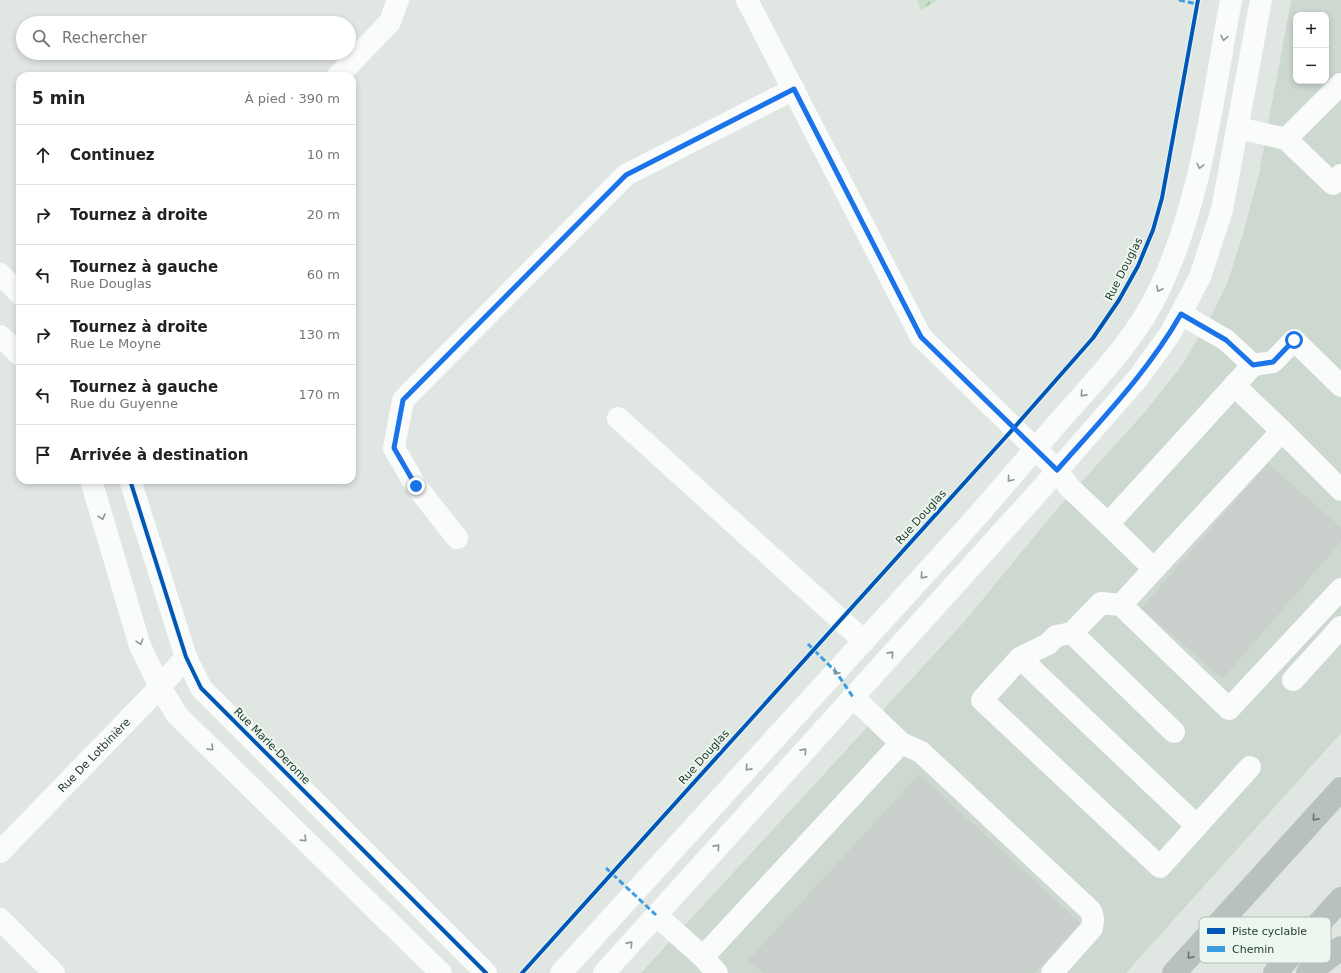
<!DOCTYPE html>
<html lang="fr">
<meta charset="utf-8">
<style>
:root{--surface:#fff;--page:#f2f2f2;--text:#222;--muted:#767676;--line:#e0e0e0}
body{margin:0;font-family:"DejaVu Sans",sans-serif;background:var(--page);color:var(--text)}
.controls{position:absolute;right:12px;top:12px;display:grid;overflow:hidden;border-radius:8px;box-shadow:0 2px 6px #0003}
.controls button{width:36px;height:36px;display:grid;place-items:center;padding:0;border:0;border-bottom:1px solid var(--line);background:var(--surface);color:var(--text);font:20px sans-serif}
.stop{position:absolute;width:12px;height:12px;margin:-9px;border:3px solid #1a73e8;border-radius:50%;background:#fff}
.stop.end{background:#1a73e8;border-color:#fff;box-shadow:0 1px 4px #0008}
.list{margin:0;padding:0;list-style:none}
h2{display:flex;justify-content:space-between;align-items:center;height:52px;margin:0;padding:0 16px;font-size:17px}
h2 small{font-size:13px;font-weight:400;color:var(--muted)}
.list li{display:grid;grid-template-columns:26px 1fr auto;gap:12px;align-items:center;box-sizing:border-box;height:60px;padding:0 16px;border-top:1px solid var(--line)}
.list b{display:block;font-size:15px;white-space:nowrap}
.list p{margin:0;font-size:13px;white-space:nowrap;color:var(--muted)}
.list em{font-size:13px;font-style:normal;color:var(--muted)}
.icon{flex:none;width:22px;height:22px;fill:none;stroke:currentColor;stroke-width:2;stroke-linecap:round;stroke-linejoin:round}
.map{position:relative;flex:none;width:1341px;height:973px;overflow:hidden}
.search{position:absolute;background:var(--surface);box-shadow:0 2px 6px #0003;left:16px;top:16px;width:340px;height:44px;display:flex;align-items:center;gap:10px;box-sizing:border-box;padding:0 14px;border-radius:22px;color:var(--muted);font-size:15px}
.panel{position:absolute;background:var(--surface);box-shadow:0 2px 6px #0003;left:16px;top:72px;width:340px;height:412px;border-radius:12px}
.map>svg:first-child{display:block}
.built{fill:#cdd8d1;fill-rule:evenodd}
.forest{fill:url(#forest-firs)}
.building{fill:#c9cfcb;stroke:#c9cfcb}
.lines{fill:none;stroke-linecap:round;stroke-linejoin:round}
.highway-casing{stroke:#bac3bf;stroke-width:24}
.minor{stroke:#fafbfb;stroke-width:22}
.highway{stroke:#b8c1bd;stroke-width:22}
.quiet{stroke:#3c9ee1;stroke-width:3;stroke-dasharray:6 3;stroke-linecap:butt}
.cycleway-casing{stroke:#edf6ef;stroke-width:6}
.cycleway{stroke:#0057b8;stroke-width:4}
.oneway{stroke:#8c9a94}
.oneway2{stroke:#63766d}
.route{stroke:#1a73e8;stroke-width:5}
.labels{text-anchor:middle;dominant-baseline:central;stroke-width:4;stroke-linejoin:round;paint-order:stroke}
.street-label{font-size:11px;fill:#1e392c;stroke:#edf6ef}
.key{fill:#edf6ef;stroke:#afbdb4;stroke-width:1}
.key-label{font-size:11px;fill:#1e392c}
</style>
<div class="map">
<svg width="1341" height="973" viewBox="0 0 1341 973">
<defs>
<pattern id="forest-firs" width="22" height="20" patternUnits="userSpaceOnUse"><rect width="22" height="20" fill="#c8e0ca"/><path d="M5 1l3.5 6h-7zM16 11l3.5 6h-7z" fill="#abc1ae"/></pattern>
</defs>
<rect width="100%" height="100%" fill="#e0e6e2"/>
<!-- built -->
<path class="built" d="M1291,0H1341V733L1126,973H641L964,622L1057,509L1144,413L1180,368L1206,326L1228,281L1243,234L1259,174ZM1296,15H1326V81H1296Z"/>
<!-- forest -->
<path class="forest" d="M917,0H937L921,10Z"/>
<!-- building -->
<path class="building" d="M1268,464L1341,528V541L1223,678L1142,608Z
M919,775L1080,923L1034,973H764L749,960Z"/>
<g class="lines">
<!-- highway casing -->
<g class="highway-casing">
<path id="highway" d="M1174,973L1341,789
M1275,973L1341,899
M1308,973L1341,948"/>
</g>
<!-- minor -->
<g class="minor">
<path d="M747,0L921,337L1057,470L1069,487L1108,524L1253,365L1226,340L1181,314"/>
<path d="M338,76L390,22L398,0"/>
<path d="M1238,128L1286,139L1333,184L1341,175"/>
<path d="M1286,139L1341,84"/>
<path d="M0,274L20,294"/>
<path d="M0,336L20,355"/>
<path d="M1253,365L1273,362L1294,340L1341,386"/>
<path d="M618,418L864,641"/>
<path d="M1282,431L1341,490"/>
<path d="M91,480L140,646L160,687L177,715L441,973"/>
<path d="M130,480L186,657L201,688L486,973"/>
<path d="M1108,524L1154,569L1282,431L1234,385"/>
<path d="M457,538L416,486L394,448L403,400L626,175L794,89"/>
<path d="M1154,569L1121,605L1229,709L1341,589"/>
<path d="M1121,605L1101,603L1072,633L1056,636L1048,644L1020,658L982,700L1160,867L1250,767"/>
<path d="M1072,633L1174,732"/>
<path d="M1020,658L1197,826"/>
<path d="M1293,680L1341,627"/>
<path d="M901,743L921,752L1091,911L1093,919L1092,928L1052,973"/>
<path id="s1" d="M0,852L160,687L186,657"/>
<path d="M656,915L703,957L901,743L853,697"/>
<path d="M0,919L54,973"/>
<path d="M703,957L717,973"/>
<path d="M561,973C695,826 829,680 962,533C992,500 1020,466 1050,432C1089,386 1134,344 1160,288C1202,199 1213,96 1231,0"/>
<path d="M604,973L1042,488L1138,378L1170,334L1200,277L1222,210L1261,0"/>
</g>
<!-- highway -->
<use href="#highway" class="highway"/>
<!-- quiet -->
<path class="quiet" d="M1179,0L1197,4
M808,644L836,672L853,697
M606,868L656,915"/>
<!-- cycleway casing -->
<g class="cycleway-casing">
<path id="cycleway" d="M130,480L186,657L201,688L486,973
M522,973L1013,429L1093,338L1119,300L1138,266L1153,230L1162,198L1198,0"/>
</g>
<!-- cycleway -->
<use href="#cycleway" class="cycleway"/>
</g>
<!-- one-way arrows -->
<defs><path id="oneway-chevron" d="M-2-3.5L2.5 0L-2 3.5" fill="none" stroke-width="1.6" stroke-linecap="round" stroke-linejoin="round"/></defs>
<g class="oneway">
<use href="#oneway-chevron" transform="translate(1224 38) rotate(101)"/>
<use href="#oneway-chevron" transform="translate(1200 166) rotate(103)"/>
<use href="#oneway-chevron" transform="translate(1159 289) rotate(116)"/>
<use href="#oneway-chevron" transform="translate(1083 394) rotate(132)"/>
<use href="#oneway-chevron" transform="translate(1010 479) rotate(131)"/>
<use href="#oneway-chevron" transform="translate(102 517) rotate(74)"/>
<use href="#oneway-chevron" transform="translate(923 576) rotate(132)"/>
<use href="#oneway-chevron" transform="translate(140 642) rotate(72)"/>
<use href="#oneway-chevron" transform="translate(891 654) rotate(-48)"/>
<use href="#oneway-chevron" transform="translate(836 672) rotate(132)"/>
<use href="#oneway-chevron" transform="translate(211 748) rotate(44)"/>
<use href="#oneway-chevron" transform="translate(804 751) rotate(-48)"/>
<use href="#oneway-chevron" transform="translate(748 768) rotate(132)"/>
<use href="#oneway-chevron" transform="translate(304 839) rotate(44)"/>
<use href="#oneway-chevron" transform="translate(717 847) rotate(-48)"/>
<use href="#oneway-chevron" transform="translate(630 944) rotate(-48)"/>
</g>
<g class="oneway2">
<use href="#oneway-chevron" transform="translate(1315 818) rotate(132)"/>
<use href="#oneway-chevron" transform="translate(1190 956) rotate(132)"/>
</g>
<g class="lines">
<!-- route -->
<path class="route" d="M416,486L394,448L403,400L626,175L794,89L921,337L1057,470C1101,420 1148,372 1181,314L1226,340L1253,365L1273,362L1294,340"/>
</g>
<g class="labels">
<!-- street labels -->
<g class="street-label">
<text transform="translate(1124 269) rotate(-63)">Rue Douglas</text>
<text transform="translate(921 517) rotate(-48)">Rue Douglas</text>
<text transform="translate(272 746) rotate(45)">Rue Marie-Derome</text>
<text stroke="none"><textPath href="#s1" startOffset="135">Rue De Lotbinière</textPath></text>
<text transform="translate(704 757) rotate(-48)">Rue Douglas</text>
</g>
</g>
<!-- legend -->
<rect x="1199" y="917" width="132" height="46" rx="6" class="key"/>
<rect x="1207" y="928" width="18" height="6" fill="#0057b8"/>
<rect x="1207" y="946" width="18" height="6" fill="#3c9ee1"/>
<g class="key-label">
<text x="1232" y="935">Piste cyclable</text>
<text x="1232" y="953">Chemin</text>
</g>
</svg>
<div class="controls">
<button>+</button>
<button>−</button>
</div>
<div class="stop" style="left:1294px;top:340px"></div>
<div class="stop end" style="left:416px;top:486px"></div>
<div class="search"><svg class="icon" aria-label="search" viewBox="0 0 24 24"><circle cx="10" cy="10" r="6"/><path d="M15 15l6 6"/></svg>Rechercher</div>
<section class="panel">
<h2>5 min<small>À pied · 390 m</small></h2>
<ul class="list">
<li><svg class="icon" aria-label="ahead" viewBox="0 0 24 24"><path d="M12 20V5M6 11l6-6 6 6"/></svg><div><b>Continuez</b></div><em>10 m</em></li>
<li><svg class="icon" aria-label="right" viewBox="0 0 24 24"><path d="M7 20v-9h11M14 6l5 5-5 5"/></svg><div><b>Tournez à droite</b></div><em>20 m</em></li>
<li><svg class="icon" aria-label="left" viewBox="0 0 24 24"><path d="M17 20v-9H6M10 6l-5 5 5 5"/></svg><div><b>Tournez à gauche</b><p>Rue Douglas</p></div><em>60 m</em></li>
<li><svg class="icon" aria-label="right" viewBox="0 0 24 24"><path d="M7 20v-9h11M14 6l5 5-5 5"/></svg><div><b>Tournez à droite</b><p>Rue Le Moyne</p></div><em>130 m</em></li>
<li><svg class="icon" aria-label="left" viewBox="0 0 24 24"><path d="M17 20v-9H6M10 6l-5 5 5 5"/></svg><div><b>Tournez à gauche</b><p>Rue du Guyenne</p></div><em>170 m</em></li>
<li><svg class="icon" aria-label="arrive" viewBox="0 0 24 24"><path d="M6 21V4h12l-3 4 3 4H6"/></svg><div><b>Arrivée à destination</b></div></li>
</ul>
</section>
</div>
